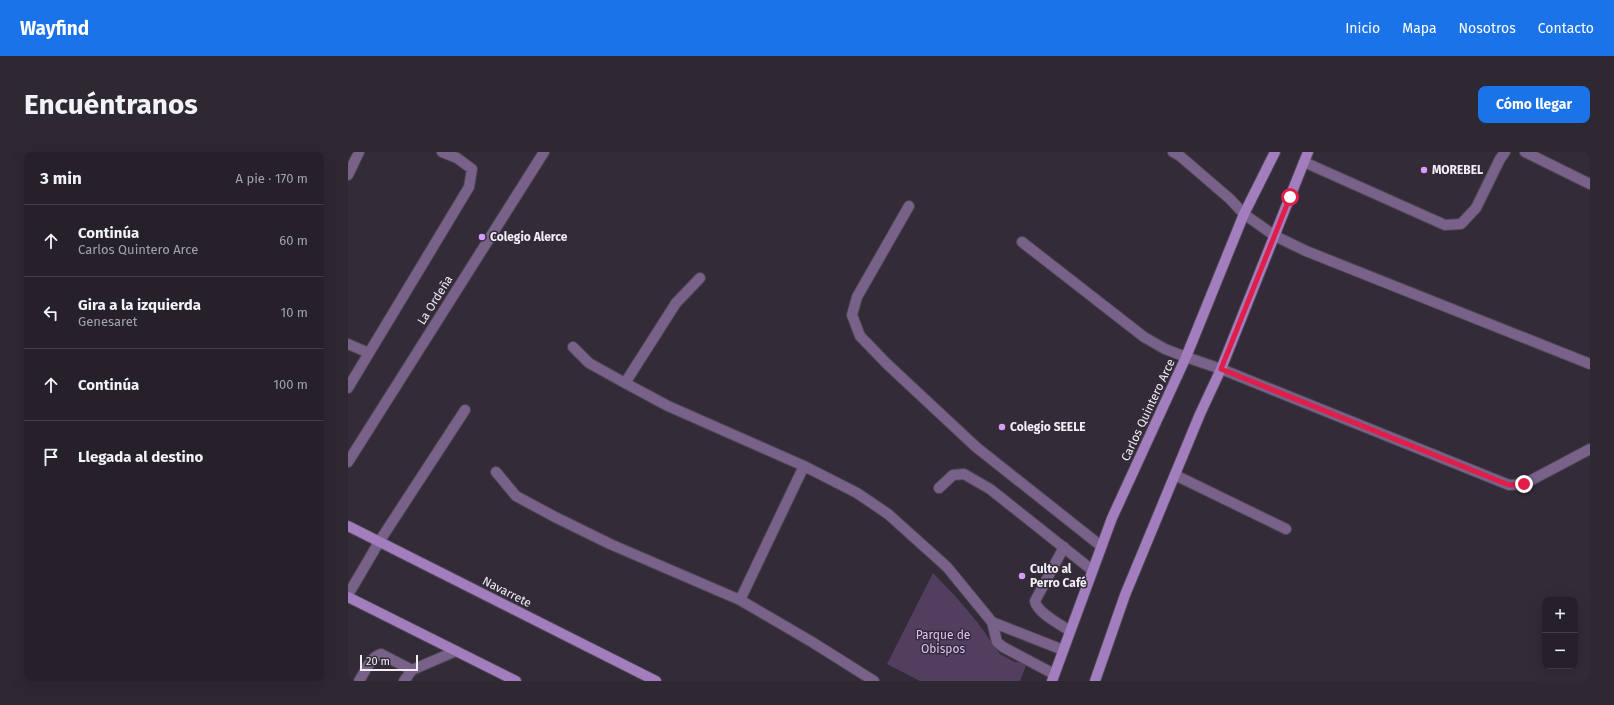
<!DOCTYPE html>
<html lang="es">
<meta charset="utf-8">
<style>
:root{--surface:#26202a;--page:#2e2832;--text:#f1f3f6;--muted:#a4a3a8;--line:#423e47;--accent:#1a73e8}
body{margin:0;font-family:"Fira Sans",sans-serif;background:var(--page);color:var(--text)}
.controls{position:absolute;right:12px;bottom:12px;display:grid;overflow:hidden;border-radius:8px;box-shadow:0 4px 16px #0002}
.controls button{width:36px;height:36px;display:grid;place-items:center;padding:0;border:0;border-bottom:1px solid var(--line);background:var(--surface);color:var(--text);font:20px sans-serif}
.scale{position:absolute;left:12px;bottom:10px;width:58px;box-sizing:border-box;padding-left:4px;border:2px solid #f2eef6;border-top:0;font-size:11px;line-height:14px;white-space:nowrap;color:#f2eef6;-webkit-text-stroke:3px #332b38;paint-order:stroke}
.stop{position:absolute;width:12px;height:12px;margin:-9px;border:3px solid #e11d48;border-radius:50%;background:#fff}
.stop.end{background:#e11d48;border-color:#fff;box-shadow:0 1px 4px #0008}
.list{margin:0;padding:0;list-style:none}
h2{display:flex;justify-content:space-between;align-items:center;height:52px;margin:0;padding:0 16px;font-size:17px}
h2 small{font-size:13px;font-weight:400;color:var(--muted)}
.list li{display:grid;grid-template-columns:26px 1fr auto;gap:12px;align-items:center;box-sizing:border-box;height:72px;padding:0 16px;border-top:1px solid var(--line)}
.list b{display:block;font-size:15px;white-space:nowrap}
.list p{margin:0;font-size:13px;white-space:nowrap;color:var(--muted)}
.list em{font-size:13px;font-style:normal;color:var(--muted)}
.icon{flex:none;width:22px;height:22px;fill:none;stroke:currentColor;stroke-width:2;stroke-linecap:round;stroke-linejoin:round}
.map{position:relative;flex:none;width:1242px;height:529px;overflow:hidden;border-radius:8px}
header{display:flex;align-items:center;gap:24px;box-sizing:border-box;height:56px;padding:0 20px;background:var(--accent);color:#fff}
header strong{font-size:19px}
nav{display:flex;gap:22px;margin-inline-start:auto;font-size:14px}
.intro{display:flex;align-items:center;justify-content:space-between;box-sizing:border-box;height:96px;padding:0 24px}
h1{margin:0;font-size:28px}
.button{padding:10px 18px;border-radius:8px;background:var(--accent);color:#fff;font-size:14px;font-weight:700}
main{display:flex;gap:24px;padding:0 24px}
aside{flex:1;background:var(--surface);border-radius:8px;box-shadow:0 4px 16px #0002}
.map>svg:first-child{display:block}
.green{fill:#523f60}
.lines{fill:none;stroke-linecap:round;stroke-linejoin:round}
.service-casing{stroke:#4e4653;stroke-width:12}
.minor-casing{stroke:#4e4653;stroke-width:12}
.secondary-casing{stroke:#4e4653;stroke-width:12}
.service{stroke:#79628a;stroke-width:10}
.minor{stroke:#79628a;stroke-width:10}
.secondary{stroke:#a37ebe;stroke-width:10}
.route{stroke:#e11d48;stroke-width:5}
.poi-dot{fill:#d49cfc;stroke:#332b38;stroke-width:1.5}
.labels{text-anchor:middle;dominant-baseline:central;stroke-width:3;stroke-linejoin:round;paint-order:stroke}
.poi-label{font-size:12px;font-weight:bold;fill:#f2eef6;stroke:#332b38;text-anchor:start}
.street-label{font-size:12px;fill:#f2eef6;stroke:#332b38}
.park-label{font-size:12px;fill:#e4bfff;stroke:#332b38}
</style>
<header>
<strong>Wayfind</strong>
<nav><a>Inicio</a><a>Mapa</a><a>Nosotros</a><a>Contacto</a></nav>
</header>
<div class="intro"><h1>Encuéntranos</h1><a class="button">Cómo llegar</a></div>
<main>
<aside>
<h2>3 min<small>A pie · 170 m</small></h2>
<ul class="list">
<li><svg class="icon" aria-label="ahead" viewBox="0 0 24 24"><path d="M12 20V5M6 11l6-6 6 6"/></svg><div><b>Continúa</b><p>Carlos Quintero Arce</p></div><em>60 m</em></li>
<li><svg class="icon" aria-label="left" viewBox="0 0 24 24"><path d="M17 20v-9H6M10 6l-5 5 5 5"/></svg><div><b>Gira a la izquierda</b><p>Genesaret</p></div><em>10 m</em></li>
<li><svg class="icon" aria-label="ahead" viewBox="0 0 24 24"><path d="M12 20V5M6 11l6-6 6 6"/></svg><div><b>Continúa</b></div><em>100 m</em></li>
<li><svg class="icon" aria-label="arrive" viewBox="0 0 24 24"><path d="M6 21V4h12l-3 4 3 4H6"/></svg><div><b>Llegada al destino</b></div></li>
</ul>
</aside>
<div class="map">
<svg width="1242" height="529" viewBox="0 0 1242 529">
<rect width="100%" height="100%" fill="#332b38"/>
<!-- green -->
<path class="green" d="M585,421L608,445L630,471L652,502L667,510L679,511L672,529H572L539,512Z"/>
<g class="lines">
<!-- service casing -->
<g class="service-casing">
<path id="service" d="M825,0L832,4L882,47L896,62
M1177,0L1242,32
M956,10L1097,73L1113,72L1128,56L1152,7L1157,0
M0,23L11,0
M561,54L509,145L504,163L512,184L538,211L628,295L753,394
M674,90L796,185L817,197L838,205
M0,192L21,201
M0,236L121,35L124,17L109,6L94,0
M0,310L196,0
M827,323L938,377
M591,336L605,323L616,322L642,337L744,418
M31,390L117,258
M716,395L687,449C689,461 712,472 722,479
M11,529C17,520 22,505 33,502L64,518
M56,529L64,518L108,499"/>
</g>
<!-- minor casing -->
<g class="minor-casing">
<path id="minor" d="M896,62L927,84L958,99L1242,212
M225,195L241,211L277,231L320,254L456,314L509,341L540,362L599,415L644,470L649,490L655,495L706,522
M838,205L873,217L1161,333L1176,332L1242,297
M277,231L328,151L352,126
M148,320L168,344L207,365L262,392L392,448L464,490L526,529
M0,443L31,390
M392,448L456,314
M644,470L715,498"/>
</g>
<!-- secondary casing -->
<g class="secondary-casing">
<path id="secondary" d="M0,374L308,529
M0,445L168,529
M704,529L764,366L838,205L896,62L927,0
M747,529L777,443L852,262L873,217L960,0"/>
</g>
<!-- service -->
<use href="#service" class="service"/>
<!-- minor -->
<use href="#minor" class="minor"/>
<!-- secondary -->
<use href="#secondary" class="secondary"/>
</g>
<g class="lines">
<!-- route -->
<path class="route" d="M942,45L873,217L1161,333L1176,332"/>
</g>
<!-- markers -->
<g class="poi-dot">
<circle cx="1076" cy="18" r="4"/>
<circle cx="134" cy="85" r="4"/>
<circle cx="654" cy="275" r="4"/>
<circle cx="674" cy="424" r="4"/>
</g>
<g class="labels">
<!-- poi labels -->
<g class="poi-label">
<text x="1084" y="18">MOREBEL</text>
<text x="142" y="85">Colegio Alerce</text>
<text x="662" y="275">Colegio SEELE</text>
<text x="682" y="417">Culto al<tspan x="682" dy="14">Perro Café</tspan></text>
</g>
<!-- street labels -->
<g class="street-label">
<text transform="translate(87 148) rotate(-58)">La Ordeña</text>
<text transform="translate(800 258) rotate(-65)">Carlos Quintero Arce</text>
<text transform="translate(159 440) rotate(27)">Navarrete</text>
</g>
<!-- park labels -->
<g class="park-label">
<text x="595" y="483">Parque de<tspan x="595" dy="14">Obispos</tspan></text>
</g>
</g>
</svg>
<div class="controls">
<button>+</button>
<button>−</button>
</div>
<div class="scale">20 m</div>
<div class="stop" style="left:942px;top:45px"></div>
<div class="stop end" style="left:1176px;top:332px"></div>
</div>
</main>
